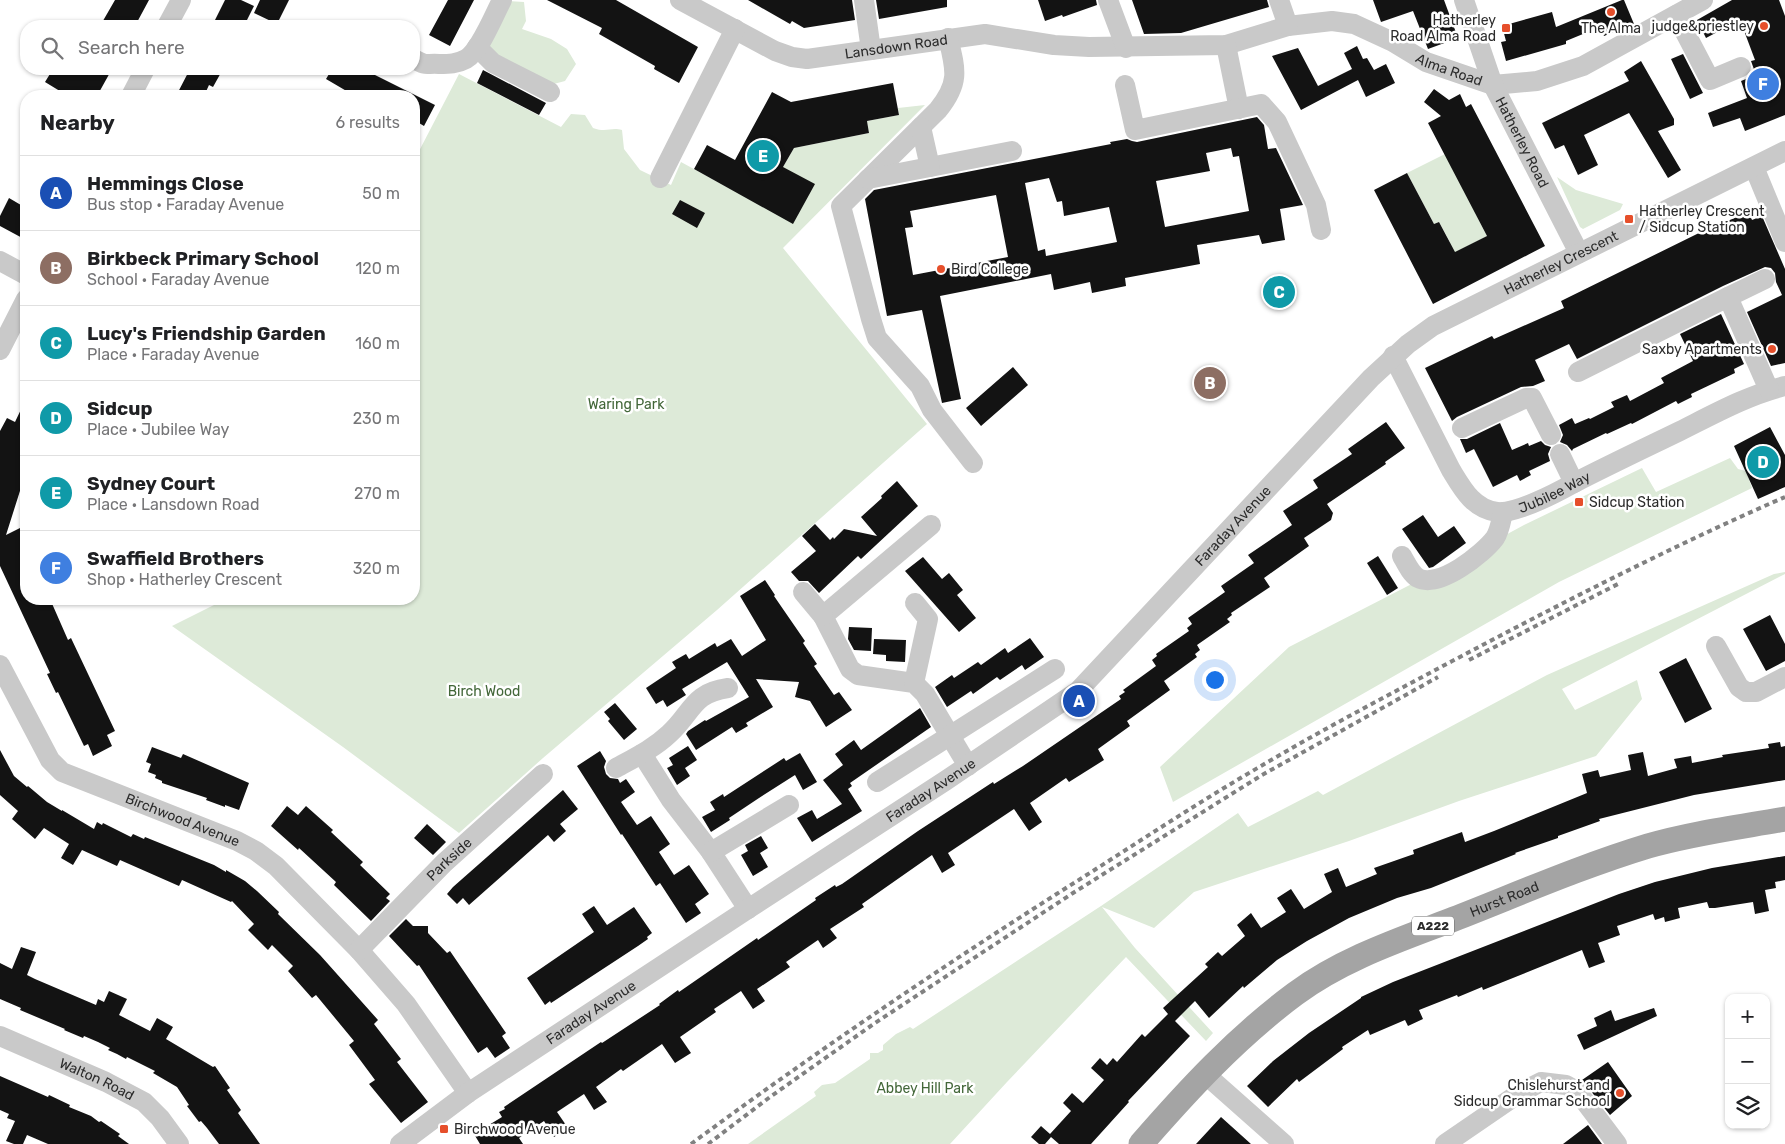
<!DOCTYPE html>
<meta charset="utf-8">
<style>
:root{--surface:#fff;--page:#f2f2f2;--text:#202124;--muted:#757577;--line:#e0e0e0;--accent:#e64f2b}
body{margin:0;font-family:Rubik,sans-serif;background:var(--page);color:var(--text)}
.controls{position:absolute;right:15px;bottom:15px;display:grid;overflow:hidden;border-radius:10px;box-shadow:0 1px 4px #0004}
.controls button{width:45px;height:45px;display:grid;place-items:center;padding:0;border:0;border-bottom:1px solid var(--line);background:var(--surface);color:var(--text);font:25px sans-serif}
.you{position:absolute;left:1214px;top:679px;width:18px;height:18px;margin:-12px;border:4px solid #fff;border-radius:50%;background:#1a73e8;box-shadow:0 0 0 8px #1a73e833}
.badge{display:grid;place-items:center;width:32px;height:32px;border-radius:50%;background:var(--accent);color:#fff;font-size:16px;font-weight:700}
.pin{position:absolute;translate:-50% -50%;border:2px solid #fff;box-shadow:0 1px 5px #0006}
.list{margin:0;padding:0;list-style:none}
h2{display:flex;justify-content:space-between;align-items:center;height:65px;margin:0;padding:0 20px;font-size:21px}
h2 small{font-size:16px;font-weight:400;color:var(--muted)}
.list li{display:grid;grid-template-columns:32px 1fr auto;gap:15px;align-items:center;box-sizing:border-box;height:75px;padding:0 20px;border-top:1px solid var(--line)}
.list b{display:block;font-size:19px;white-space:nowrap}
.list p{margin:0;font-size:16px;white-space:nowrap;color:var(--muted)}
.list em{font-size:16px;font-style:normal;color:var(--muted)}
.icon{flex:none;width:28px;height:28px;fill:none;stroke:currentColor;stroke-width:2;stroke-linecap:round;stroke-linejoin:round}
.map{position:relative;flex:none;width:1785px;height:1144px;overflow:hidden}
.search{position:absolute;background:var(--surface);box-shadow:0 1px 4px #0004;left:20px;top:20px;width:400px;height:55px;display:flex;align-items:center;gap:12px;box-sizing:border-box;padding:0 18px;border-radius:20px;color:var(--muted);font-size:19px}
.panel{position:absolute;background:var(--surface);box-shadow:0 1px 4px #0004;left:20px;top:90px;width:400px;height:515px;border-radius:20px}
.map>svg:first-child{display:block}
.green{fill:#ddead8}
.building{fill:#131313;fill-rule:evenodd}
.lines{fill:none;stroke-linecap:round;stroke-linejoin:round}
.minor{stroke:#c9c9c9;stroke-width:20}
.major{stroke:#a4a4a4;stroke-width:25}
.rail{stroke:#818181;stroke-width:4;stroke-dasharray:5 4;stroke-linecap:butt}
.poi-dot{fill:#e64f2b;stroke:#fff;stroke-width:2}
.labels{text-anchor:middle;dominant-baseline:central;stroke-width:5;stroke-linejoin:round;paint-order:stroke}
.shield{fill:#fff;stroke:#6b6b6b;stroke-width:1}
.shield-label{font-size:12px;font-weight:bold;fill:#2c2c2c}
.poi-label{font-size:14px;fill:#2c2c2c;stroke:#fff;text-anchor:end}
.street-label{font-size:14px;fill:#2c2c2c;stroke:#fff}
.park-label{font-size:14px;fill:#436739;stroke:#fff}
</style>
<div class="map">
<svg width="1785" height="1144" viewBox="0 0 1785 1144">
<rect width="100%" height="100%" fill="#fff"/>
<!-- green -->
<path class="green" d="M507,1L524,2L526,21L522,29L551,39L567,49L576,64L565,81L550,85L490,54L486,44Z
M459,74L561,127L571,114L585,115L593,128C607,133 610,127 622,130L624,149L640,170L671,185L681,162L793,223L783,167L794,148L869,133L867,121L899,115L898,108L925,105L783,248L927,424L717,610L543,758L459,833L343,747L172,626L218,603L219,599H414V154L417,155Z
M1445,154L1487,236L1443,259L1450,242L1439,222L1434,224L1407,173Z
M1557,177L1576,190L1623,204L1620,210L1583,229L1580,227Z
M1730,458L1738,469L1746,471L1752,488L1559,582L1173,802L1160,767L1289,647L1476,551L1524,525L1642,468L1656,492Z
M1785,572V574L1562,689L1575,710L1637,680L1642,699L1596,756L1459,801L1349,841L1194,892L1154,928L1102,907L1135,948L1213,1033L1206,1041L1126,957L1007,1082L950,1144H748L816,1096L814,1092L822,1085L835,1083L870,1059V1053H878L883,1050V1045L896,1034L910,1027L913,1029L1101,906L1238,813L1248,827L1318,791L1323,795L1547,675L1774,574Z"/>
<!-- building -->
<path class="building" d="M115,0H149L135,26H100Z
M225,0H241L254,6L244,26H212Z
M260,0H289L277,24L254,13Z
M448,0H474L450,46L429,35Z
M547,0H616L698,47L679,83L654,69L655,66L599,34L602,28Z
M748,0H852L855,20L804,28L792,21L790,24Z
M876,0H947V7L879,19Z
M1038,0H1096L1097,5L1063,17L1062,15L1045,21Z
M1132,0H1267L1269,7L1181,33L1144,34Z
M1373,0H1444L1458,38L1428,49L1413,11L1381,22Z
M1622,0H1624L1634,24L1604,36L1600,27L1566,41V44L1506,61L1501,42L1506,41L1502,26L1552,12L1556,27Z
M1732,0H1779L1785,16V115L1745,131L1740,118L1713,127L1708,113L1747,98L1741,81L1756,75L1751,61L1755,60L1740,20L1706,38L1697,20Z
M1357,46L1363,59L1367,58L1374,70L1386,64L1395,83L1366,97L1358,80L1301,110L1272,56L1298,48L1318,86L1352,69L1344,53Z
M1683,54L1703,93L1690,99L1671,59Z
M1641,61L1674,119V125L1658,131L1681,170L1668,178L1629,113L1584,135L1598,165L1578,175L1564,145L1555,149L1542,123L1629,81L1624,72Z
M53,69H112L97,96H68L45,82Z
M190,69H223L213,87L209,85L204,96H176Z
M332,69H363L435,105L424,126L414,120V96H355L326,79Z
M483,70L546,103L539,115L477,83Z
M893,83L899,115L867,121L869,133L794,148L783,167L815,184L793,224L694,169L707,145L735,160L772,92L791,102Z
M1434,89L1449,100L1460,94L1466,107L1471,104L1545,246L1433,304L1374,190L1407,173L1434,224L1439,222L1455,252L1487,236L1428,123L1441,116L1424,102Z
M1257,117L1264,125L1268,149L1276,148L1303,205L1280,209L1285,240L1262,244L1259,235L1197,245L1200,264L1125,278L1126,286L1092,293L1090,282L1054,290L1051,274L940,296L961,399L942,403L922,310L887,316L865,199L874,190L1111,144L1110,142L1127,139L1132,141L1137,142ZM1231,148L1233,157L1239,156L1249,211L1165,227L1156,181L1210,171L1206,153ZM1049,178L1057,202L1062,201L1064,216L1109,207L1117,242L1046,256L1045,249L1038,251L1025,183ZM996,195L1008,257L913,275L905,228L913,227L910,211Z
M9,198L26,208V240L0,226V216Z
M680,200L705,213L697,228L672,214Z
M1749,212L1752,220L1762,216L1785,269V363L1771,366L1747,312L1782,295L1776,282L1775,273L1771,268L1765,267L1723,286L1577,359L1569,344L1535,360L1545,381L1533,386L1521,387L1457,417L1452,421L1425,368L1492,336L1494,339L1564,308L1561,301L1701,232Z
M1721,314L1744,364L1734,369L1735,373L1691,394L1692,397L1678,404L1676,401L1632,424L1631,423L1607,434L1606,433L1573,449L1572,451L1567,445L1560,442L1563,435L1559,425L1572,418L1575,424L1589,418L1590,419L1614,407L1611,402L1627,395L1630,401L1664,383L1661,378L1693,361L1680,334Z
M1013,367L1028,385L981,426L966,408Z
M26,399V472L6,535L22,527L26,535V599H50L68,640L71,638L115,731L107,735L112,746L93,756L88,744L84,746L58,692L56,693L47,674L50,673L0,566V431L7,418L15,422Z
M1386,422L1405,448L1385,462L1386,464L1327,504L1333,513L1331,520L1304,538L1309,546L1264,578L1270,587L1231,613L1232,615L1227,619L1230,622L1197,645L1200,650L1195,654L1197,657L1164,681L1170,690L1127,721L1130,726L1098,749L1104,760L1069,782L1066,778L1030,803L1042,822L1029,831L1014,809L948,853L955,865L942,873L932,855L862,904L864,907L830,929L837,938L823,948L818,940L786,962L790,967L757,989L765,1001L753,1009L741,991L714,1009L716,1012L680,1037L691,1053L675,1063L662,1044L623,1071L621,1069L596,1087L607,1102L594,1110L584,1094L557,1112L568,1128L554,1137L544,1121L519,1138L523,1144H480L474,1134L502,1117L499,1112L505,1109L504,1107L601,1042L602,1043L660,1005L659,1004L678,990L679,992L757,938L758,940L816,900L815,898L835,885L836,887L842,884L918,831L993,782L994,784L1023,766L1121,699L1119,696L1125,692L1123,690L1156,666L1152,660L1157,656L1156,654L1189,631L1187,628L1192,624L1188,618L1225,592L1221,586L1254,563L1248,555L1292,525L1283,511L1318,488L1313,480L1352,454L1348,449Z
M1500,423L1512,450L1528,443L1529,446L1541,441L1545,445L1551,447L1548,454L1550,461L1529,471L1531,475L1520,481L1517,475L1493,487L1474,449L1466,453L1460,439H1467Z
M1770,427L1785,455V487L1758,499L1734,446Z
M897,481L918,506L861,559L858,556L819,593L808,581H799L791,572L816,551L802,536L815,524L830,540L833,537L834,539L844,529L877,536L861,517L882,498L881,496Z
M1423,515L1438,537L1454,526L1466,543L1433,567L1429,568L1402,529Z
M1378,556L1398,588L1387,595L1367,563Z
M923,557L942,579L949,573L963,590L957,595L976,618L959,632L905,571Z
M765,580L775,595L774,596L805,641L803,643L817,664L814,666L834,695L839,692L852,710L826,727L810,701L795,697L799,682L756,679L773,707L746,723L748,726L736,733L732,727L696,750L686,734L688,731L705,720L706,721L749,697L727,662L682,689L686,695L667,707L663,700L656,704L646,688L676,668L672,662L686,654L689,659L715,643L717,647L731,639L742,656L766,640L740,596Z
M1770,615L1785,644V661L1766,671L1743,629Z
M849,627L872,628L871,651L854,650L848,639Z
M1030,638L1044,657L1025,670L1022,665L1000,680L997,677L973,694L971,691L947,707L935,687L952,675L954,678L978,662L981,665L1005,648L1008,653Z
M874,639L906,640L905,662L886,661V655L873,654Z
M1686,658L1712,709L1685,723L1659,672Z
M615,703L637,729L624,740L608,721L610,719L604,712Z
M920,708L931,727L850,783L852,786L848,789L862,811L812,842L797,818L812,810L817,819L842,804L823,780L843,765L835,754L854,740L861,750Z
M1780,742L1781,747L1785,746V780L1694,795L1599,819L1600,821L1558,836V838L1515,853L1516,854L1431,888L1397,898L1349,918L1307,941L1277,960L1244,988L1243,986L1209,1018L1195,1001L1175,1021L1190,1036L1128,1101L1129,1102L1091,1144H1059L1051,1137L1045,1144H1039L1031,1137L1041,1126L1050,1134L1071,1111L1063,1103L1072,1093L1083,1103L1104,1080L1091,1068L1100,1058L1107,1065L1113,1058L1117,1062L1142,1034L1145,1037L1168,1014L1163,1008L1208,967L1205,964L1218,952L1222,956L1245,936L1237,925L1251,913L1261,928L1286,912L1277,898L1291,889L1304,909L1332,892L1324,874L1338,868L1346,887L1377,874L1374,868L1414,854L1413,850L1462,832L1465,842L1494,831L1587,793L1582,774L1598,770L1600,777L1631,770L1628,755L1643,752L1648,776L1677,768L1674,759L1691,756L1692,763L1723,757L1722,755L1769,748L1768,744Z
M688,746L697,760L685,768L690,776L677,785L667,768L673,765L669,758Z
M152,747L181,758L183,754L249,783L239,810L225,805V807L206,800L207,798L162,783V781L155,778L156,775L148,772L151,764L146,762Z
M0,750L14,776L27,787L28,786L47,802L62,811V810L94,829L97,822L102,825L103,823L131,837L133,834L144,839L145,837L214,865L226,872V870L245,881L257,891L279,912L278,914L320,955L378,1020L374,1024L401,1059L397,1062L428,1102L401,1123L369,1084L375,1080L349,1045L354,1041L316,995L312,998L288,971L293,966L272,945L268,950L248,930L254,924L232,901L231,902L182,880L179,886L120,860L117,866L82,850L73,865L61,858L69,844L44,828L35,839L12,819L18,811L0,795Z
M600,751L606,761L604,767L606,774L610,778L618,779L620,783L626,779L635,792L621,802L637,825L651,816L670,844L659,852L674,875L689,865L709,894L695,904L701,913L686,923L660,883L656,886L622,834L621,835L577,766Z
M800,753L817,782L803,790L795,775L759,798L729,818L730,820L711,832L702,817L715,810L710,802L723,794L724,797L784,758L786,761Z
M563,790L578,809L560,824L566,831L554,842L548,835L469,905L463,898L457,904L447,894L453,887Z
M287,806L298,815L306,806L333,830L331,832L363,862L360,865L390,894L386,898L390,901L371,921L334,885L336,882L299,848L298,850L271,826Z
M427,824L446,842L433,855L414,838Z
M761,836L768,848L760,853L768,867L753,876L741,855L748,851L745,845Z
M1785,856V880L1775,882L1776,888L1765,890L1769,911L1755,914L1753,902L1715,908H1709L1707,902L1678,908L1680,918L1665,922L1664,917L1655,920L1653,914L1617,926L1620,935L1598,943L1605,962L1589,968L1582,950L1483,990L1482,987L1458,997L1457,995L1419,1010L1423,1019L1408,1026L1405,1020L1370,1035L1368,1030L1342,1047L1343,1049L1299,1082L1297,1079L1268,1107L1247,1086L1273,1061L1309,1033L1361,998V997L1393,982L1619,894L1655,882L1712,868Z
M594,906L607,925L634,907L652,933L647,937L648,939L638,946L551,1003L550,1001L545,1005L527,978L594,932L582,914Z
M406,919L413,926H428V933L447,953L450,951L506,1033L502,1036L510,1048L495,1058L487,1047L478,1053L419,965L417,966L389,936Z
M21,947L36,952L27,975L35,979L96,1005L98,999L104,1002L109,991L127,999L119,1015L150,1031L157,1018L173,1027L166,1039L213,1067L215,1066L230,1088L227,1090L241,1110L238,1113L260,1144H219L207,1128L201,1121L199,1122L187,1106L189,1105L177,1087L153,1073L155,1071L127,1057L126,1059L117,1054L108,1050L110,1048L98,1042L84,1036L83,1038L64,1030L65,1029L20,1010L21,1008L0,999V963L12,969Z
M1654,1008L1657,1016L1584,1050L1577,1035L1597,1026L1594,1018L1611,1010L1615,1021Z
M1608,1062L1632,1096L1610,1115L1582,1080Z
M0,1076L48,1097L49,1095L70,1105L69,1107L91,1116L99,1122L101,1121L120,1134L118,1136L129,1144H48L27,1135L23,1144H14L6,1141L15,1121L7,1118L9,1114L0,1110Z
M1221,1117L1251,1144H1196Z
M1588,1125L1602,1144H1563Z"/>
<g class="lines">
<!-- minor -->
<g class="minor">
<path id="s1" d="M680,0L775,51L792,57L807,59L985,34L1054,45L1089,47L1226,45L1288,26L1332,21L1354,24L1393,42L1426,62L1493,85L1537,81L1583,66L1703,0"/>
<path d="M864,0L871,50"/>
<path d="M1108,0L1126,48"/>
<path d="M1279,0L1288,26"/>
<path id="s2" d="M1464,0L1493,85L1579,253"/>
<path d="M1676,15L1710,80L1741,67"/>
<path d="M167,26L181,0"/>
<path d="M948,38C956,70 960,83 938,110L841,206L871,319L877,338L920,386L932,410L973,463"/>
<path d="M1226,45L1239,109"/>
<path d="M477,47L493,63L550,92"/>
<path d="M414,59C428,67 425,63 439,64C449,64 457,64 466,59C480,51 494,15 502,0"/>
<path d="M1125,85L1135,130L1261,104L1277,122L1316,205L1321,230"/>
<path d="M131,96L145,69"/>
<path d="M930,167L1012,151"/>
<path d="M1754,167L1785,242"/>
<path d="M660,178L735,29"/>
<path d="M868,179L930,167L921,127"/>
<path d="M0,261L26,275"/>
<path d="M1728,297L1765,279"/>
<path d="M0,350L26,299"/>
<path id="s3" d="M1393,356L1451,470C1462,488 1473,509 1497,512C1516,514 1556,493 1574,483C1609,465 1645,448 1680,431C1714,414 1748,395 1785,386"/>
<path d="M1578,372L1728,297L1769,390"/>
<path d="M1462,428L1526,398H1532L1551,435"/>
<path d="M1560,454L1574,483"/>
<path d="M931,525L823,616L850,669L858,675L914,683L925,694L968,766"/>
<path d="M1402,556C1406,563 1411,574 1418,578C1439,589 1483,554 1495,538C1500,530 1501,521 1503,512"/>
<path d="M803,592L823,616"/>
<path d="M1716,646L1739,687L1746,692H1756L1785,677"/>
<path id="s4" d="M0,665L50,760L62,772L237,841L256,851L276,866L359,950L406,1004L468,1093"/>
<path d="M914,683L928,619L915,603"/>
<path d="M642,754L671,800L711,852L748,909"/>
<path d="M616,768C634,758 653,749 669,734C693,712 692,693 728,688"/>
<path d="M877,782L1055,669"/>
<path d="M711,852L789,805"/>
<path id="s5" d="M359,950L444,863L543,774"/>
<path id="s6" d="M0,1036L106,1082L144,1102L160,1118L179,1144"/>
<path d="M1205,1074L1284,1144"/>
<path id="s7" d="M400,1144L468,1093L748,909L945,781L1078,691L1371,378L1408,344L1433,326L1785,151"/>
<path d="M1445,1144L1518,1094L1541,1082L1566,1085L1577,1091L1617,1144"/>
</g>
<!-- major -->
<path class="major" id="s8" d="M1141,1144C1188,1090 1237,1037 1295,994C1342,959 1399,940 1454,919C1518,894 1582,866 1648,846C1693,833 1740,827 1785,819"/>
<!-- rail -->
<path class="rail" d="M1469,660L1618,584
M691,1144C821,1048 956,957 1093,871C1149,835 1204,799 1261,766C1320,731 1381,699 1441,667C1554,607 1668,548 1785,497
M708,1144L770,1097L875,1023L1073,893L1262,775L1438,677"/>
</g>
<!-- markers -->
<g class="poi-dot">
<circle cx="1611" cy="12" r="5"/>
<circle cx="1764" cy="26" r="5"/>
<rect x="1501" y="23" width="10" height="10" rx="2.5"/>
<rect x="1624" y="214" width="10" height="10" rx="2.5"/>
<circle cx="941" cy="269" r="5"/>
<circle cx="1772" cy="349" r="5"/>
<rect x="1574" y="497" width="10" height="10" rx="2.5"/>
<circle cx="1620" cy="1093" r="5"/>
<rect x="439" y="1124" width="10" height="10" rx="2.5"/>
</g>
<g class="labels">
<!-- shield labels -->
<rect class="shield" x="1412" y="916.5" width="42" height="19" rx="4"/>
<g class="shield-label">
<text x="1433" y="926">A222</text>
</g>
<!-- poi labels -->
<g class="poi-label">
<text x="1496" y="20">Hatherley<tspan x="1496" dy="16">Road Alma Road</tspan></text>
<text x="1754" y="26">judge&amp;priestley</text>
<text x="1611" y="28" text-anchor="middle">The Alma</text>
<text x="1639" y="211" text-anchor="start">Hatherley Crescent<tspan x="1639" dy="16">/ Sidcup Station</tspan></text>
<text x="951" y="269" text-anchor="start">Bird College</text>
<text x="1762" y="349">Saxby Apartments</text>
<text x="1589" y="502" text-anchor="start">Sidcup Station</text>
<text x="1610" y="1085">Chislehurst and<tspan x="1610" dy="16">Sidcup Grammar School</tspan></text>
<text x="454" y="1129" text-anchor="start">Birchwood Avenue</text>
</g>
<!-- street labels -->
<g class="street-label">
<text stroke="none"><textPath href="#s1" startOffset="231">Lansdown Road</textPath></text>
<text stroke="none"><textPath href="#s1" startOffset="800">Alma Road</textPath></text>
<text stroke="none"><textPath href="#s2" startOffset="154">Hatherley Road</textPath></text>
<text stroke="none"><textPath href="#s7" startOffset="1468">Hatherley Crescent</textPath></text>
<text stroke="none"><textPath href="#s3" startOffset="254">Jubilee Way</textPath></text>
<text stroke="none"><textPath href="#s7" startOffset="1042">Faraday Avenue</textPath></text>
<text stroke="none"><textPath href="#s7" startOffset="638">Faraday Avenue</textPath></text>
<text stroke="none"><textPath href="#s4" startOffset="254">Birchwood Avenue</textPath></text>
<text stroke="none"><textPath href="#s5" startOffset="128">Parkside</textPath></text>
<text stroke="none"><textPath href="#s8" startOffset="446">Hurst Road</textPath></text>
<text stroke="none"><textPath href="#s7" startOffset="232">Faraday Avenue</textPath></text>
<text stroke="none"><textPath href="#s6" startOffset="106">Walton Road</textPath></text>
</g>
<!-- park labels -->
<g class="park-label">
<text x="626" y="404">Waring Park</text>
<text x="484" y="691">Birch Wood</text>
<text x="925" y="1088">Abbey Hill Park</text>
</g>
</g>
</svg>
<div class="controls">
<button>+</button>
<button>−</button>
<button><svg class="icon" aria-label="layers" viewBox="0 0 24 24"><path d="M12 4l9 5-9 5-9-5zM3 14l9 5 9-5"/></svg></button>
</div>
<div class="you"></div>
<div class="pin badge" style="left:1079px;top:701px;background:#1a4fb4">A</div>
<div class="pin badge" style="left:1210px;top:383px;background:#8d6e63">B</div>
<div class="pin badge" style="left:1279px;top:292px;background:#0f9aa8">C</div>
<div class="pin badge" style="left:1763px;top:462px;background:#0f9aa8">D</div>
<div class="pin badge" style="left:763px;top:156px;background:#0f9aa8">E</div>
<div class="pin badge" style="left:1763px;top:84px;background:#3f7fe0">F</div>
<div class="search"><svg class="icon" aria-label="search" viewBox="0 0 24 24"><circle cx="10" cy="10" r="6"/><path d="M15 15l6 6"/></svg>Search here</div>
<section class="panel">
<h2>Nearby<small>6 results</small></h2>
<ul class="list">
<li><span class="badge" style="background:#1a4fb4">A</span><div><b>Hemmings Close</b><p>Bus stop · Faraday Avenue</p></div><em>50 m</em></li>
<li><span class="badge" style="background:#8d6e63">B</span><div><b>Birkbeck Primary School</b><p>School · Faraday Avenue</p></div><em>120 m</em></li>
<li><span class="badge" style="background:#0f9aa8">C</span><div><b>Lucy's Friendship Garden</b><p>Place · Faraday Avenue</p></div><em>160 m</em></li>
<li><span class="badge" style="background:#0f9aa8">D</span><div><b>Sidcup</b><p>Place · Jubilee Way</p></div><em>230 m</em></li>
<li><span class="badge" style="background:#0f9aa8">E</span><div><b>Sydney Court</b><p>Place · Lansdown Road</p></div><em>270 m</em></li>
<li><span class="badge" style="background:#3f7fe0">F</span><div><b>Swaffield Brothers</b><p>Shop · Hatherley Crescent</p></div><em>320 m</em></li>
</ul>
</section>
</div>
